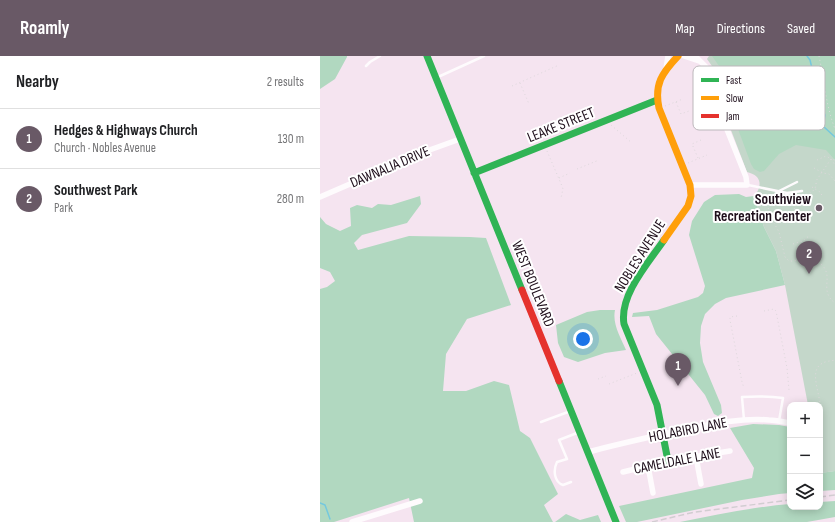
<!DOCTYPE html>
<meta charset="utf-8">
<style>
:root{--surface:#fff;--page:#f6f6f6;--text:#202124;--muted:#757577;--line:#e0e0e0;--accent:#695966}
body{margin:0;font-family:"Sofia Sans Condensed",sans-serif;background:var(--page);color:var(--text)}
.controls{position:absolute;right:12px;bottom:12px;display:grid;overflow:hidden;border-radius:8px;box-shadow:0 2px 10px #0003}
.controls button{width:36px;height:36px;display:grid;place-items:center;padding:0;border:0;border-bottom:1px solid var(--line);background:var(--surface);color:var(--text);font:20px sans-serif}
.you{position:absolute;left:263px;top:283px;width:14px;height:14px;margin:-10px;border:3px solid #fff;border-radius:50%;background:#1a73e8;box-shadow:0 0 0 6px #1a73e833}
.badge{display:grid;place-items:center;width:26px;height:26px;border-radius:50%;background:var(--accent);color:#fff;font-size:13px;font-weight:700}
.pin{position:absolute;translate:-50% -33px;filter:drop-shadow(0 1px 2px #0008)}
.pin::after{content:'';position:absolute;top:21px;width:14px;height:12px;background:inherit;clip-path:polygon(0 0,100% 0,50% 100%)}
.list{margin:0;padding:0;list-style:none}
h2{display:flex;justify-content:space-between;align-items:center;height:52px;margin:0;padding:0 16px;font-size:17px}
h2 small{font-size:13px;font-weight:400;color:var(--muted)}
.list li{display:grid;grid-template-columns:26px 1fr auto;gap:12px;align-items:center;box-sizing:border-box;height:60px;padding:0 16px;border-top:1px solid var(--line)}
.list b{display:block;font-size:15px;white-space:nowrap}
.list p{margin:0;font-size:13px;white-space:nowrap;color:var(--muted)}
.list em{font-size:13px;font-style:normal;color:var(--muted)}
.icon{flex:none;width:22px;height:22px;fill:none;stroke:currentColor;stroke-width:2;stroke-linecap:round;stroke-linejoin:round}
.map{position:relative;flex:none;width:515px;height:466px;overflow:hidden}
header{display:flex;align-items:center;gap:24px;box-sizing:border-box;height:56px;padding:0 20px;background:var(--accent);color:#fff}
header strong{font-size:19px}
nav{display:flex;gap:22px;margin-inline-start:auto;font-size:14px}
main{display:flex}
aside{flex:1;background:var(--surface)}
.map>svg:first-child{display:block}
.green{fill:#c4d7ca}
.forest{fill:#b1d8c0}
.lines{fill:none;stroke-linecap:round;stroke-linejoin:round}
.stream{stroke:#74c8de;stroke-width:1.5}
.path{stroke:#ded8dc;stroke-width:1;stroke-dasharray:1 3;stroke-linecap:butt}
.lane{stroke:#fefbfd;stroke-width:2.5}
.street{stroke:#fefbfd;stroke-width:5.5}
.fast{stroke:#30b455;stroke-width:7}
.slow{stroke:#ff9f0a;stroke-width:7}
.jam{stroke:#e5322d;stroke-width:7}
.rail{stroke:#d2cdd1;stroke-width:1.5;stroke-dasharray:6 3;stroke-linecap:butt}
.poi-dot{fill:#695966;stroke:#fff;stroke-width:1.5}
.labels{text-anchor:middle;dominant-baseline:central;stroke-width:4;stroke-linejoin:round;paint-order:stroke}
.street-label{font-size:15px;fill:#1e0e1b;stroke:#fff}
.poi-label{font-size:15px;font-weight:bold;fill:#1e0e1b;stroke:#fff;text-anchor:end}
.key{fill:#fff;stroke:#bcb7bb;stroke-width:1}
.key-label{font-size:11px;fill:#1e0e1b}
</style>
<header>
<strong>Roamly</strong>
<nav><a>Map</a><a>Directions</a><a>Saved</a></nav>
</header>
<main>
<aside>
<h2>Nearby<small>2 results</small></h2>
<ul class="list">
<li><span class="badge">1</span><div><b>Hedges &amp; Highways Church</b><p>Church · Nobles Avenue</p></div><em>130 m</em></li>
<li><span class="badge">2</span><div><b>Southwest Park</b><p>Park</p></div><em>280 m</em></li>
</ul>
</aside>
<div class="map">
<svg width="515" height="466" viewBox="0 0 515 466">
<rect width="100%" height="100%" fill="#f5e4f0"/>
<!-- green -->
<path class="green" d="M389,0H515V415L500,417V349H488L465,229L456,195L444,171L434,140C439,135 442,127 437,121C434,118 430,117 427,116L403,53V31L399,20L387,3Z"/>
<!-- forest -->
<path class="forest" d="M0,0H27V1L15,23L0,33Z
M392,0H515V104L506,94L476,89L459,98L444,115L440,116L434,113L431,108L415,65L411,31L404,17Z
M419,138L426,141L434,140L444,171L456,195L465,229L406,242L395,248L385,258L381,270L380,287L383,306L401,349L402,357L398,360L394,358L385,339L336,278L329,260L312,261L313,257L337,254L378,241L383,237L385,230L369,179L372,165L384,146L395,139Z
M100,140L101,148L87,167L42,179L34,187L38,194L89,180L150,181L166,182L191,249L147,263L126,298L123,335H146L174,325L189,329L200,375L210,382L238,438L224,449L233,466H94L89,442L14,466H0V233L7,231L15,225L10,216L0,212V161L6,168L20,175L31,170L30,152L37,149L52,152L58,148L71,149Z
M280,254H295C292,268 301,282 306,294L285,297L258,306L244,301L238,287L236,269L267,256Z
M433,368L459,369L470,371V437L459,438L422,444L317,466H306L299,450L432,422L434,412L410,372Z
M515,415V434L500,435V417Z
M515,445V461L487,466H360C396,459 433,451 470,448V451H500V446Z
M246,458L260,464L278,459L281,466H235Z"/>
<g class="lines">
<!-- stream -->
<path class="stream" d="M487,0L490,4L501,50L505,59L503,69L504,71L515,81
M0,447L5,449L10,463"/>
<!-- path -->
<path class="path" d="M499,0C504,24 506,50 515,73
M200,27L209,48
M192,30L239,9
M356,46L361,58L369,55
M345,50L363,43
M291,69L312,87
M227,95L242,130L243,133L241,142
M378,102L372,88L381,84
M497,104L506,100L511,103L515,109
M368,107L387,99
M494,112L503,117L509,118L515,125
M257,113L279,104
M239,122L250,117
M492,131L500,136L503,141
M435,138L454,145L471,144L477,148
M449,144L448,150L449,158L459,176L465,201L469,205H471C477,205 484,202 490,203C494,203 498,205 501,208C515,221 498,234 515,247
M486,160C481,161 476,160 474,155C474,149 481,146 482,139C491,138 497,134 496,125L511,103L515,104
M473,188L483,185L490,179
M444,255L454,253L456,255L467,312L469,334
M417,260L410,261V264L422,326L424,332
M278,323L286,320
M289,328L317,317
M500,354C502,340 487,314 503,307C506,305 511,305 515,304"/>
<!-- lane -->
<path class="lane" d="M46,10L50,6L60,0
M118,21L164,0
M428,129L467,137L482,135
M459,135L477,126
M424,364L422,341C436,340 449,340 463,342L459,365
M221,366L248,356
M251,426L243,429C234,426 233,414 237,406L247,403L239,384L257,377"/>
<!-- street -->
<path class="street" d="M364,0L379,5
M346,13L348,0
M370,129H427L426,121L400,56L398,33L396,23L390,15L375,0
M0,141L104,96L140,83
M268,396C294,389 321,383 348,377C380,371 416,361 449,364C456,364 463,366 470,367
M376,401L381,428
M328,410L333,437
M303,416L348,405L410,395
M32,466L100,445"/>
<!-- fast -->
<path class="fast" d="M107,0L202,234
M154,117L337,44
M344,184C329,206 299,239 304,268L337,349L348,405
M239,325L296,466"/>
<!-- slow -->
<path class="slow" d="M344,184L368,150L371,140L370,129L339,52C334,28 342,17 358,0"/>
<!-- jam -->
<path class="jam" d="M202,234L239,325"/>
<!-- rail -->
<path class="rail" d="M500,441L515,439
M332,466L375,456L470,444"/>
</g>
<!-- markers -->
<circle class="poi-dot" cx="499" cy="152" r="4"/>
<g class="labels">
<!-- street labels -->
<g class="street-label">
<text transform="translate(241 69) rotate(-22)">LEAKE STREET</text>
<text transform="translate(70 111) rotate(-23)">DAWNALIA DRIVE</text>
<text transform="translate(320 200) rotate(-58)">NOBLES AVENUE</text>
<text transform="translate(213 228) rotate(68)">WEST BOULEVARD</text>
<text transform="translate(368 374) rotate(-11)">HOLABIRD LANE</text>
<text transform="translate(357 405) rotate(-11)">CAMELDALE LANE</text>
</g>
<!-- poi labels -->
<g class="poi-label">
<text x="491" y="143">Southview<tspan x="491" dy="17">Recreation Center</tspan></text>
</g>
</g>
<!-- legend -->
<rect x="373" y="10" width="132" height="64" rx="6" class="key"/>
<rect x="381" y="22" width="18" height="4" fill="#30b455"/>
<rect x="381" y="40" width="18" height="4" fill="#ff9f0a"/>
<rect x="381" y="58" width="18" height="4" fill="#e5322d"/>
<g class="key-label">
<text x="406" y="28">Fast</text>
<text x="406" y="46">Slow</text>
<text x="406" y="64">Jam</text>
</g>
</svg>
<div class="controls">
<button>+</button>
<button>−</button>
<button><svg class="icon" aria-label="layers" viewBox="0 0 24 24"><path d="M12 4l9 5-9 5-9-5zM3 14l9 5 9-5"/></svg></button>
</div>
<div class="you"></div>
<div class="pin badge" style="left:358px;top:330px">1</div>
<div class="pin badge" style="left:489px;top:218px">2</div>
</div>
</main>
